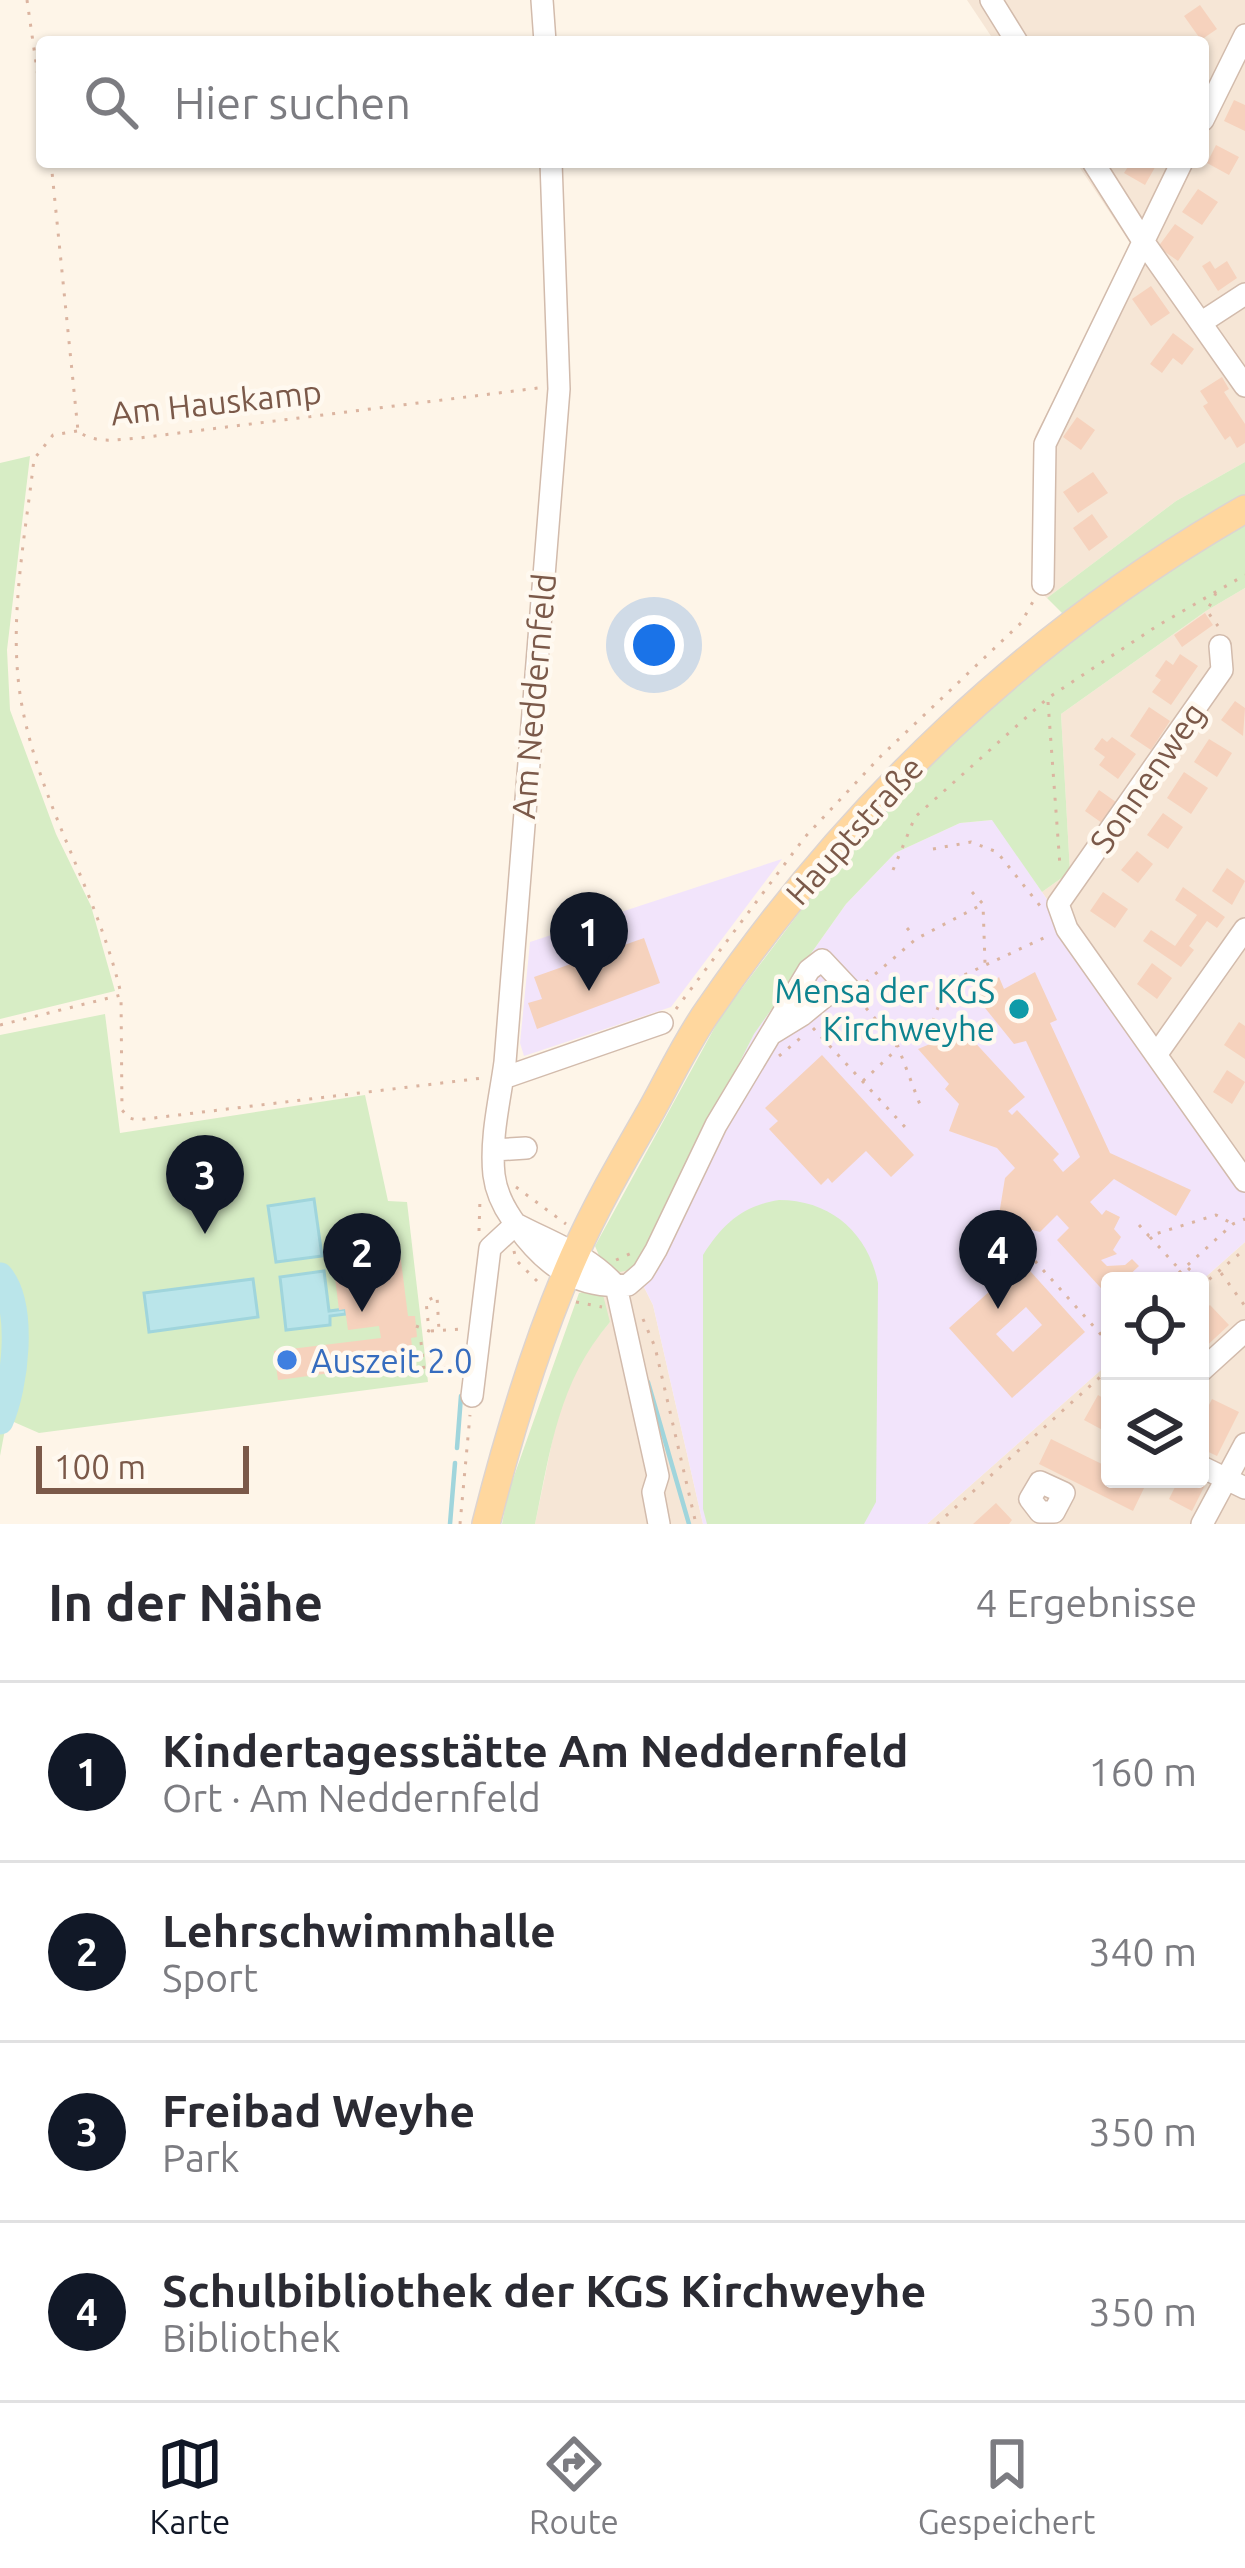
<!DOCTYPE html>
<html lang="de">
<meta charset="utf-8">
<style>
:root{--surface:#fff;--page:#f2f2f3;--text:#2b2b33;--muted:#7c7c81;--line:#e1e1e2;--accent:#111827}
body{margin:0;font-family:Ubuntu,sans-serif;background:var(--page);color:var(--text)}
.controls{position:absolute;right:36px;bottom:36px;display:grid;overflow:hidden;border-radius:12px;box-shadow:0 3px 9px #0004}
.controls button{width:108px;height:108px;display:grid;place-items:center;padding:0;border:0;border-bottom:3px solid var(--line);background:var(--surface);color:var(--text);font:60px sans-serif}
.scale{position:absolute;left:36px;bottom:30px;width:213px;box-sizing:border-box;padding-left:12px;border:6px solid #7b5949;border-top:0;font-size:33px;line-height:42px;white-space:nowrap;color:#7b5949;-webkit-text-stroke:9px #fff9f0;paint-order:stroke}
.you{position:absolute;left:654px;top:645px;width:42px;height:42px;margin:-30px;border:9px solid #fff;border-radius:50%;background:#1a73e8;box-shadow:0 0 0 18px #1a73e833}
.badge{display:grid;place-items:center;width:78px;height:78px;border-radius:50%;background:var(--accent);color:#fff;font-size:39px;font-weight:700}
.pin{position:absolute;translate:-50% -99px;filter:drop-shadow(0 3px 6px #0008)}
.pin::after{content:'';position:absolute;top:63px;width:42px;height:36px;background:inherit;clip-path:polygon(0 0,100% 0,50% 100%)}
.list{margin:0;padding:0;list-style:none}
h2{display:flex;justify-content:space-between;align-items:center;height:156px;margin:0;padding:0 48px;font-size:51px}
h2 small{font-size:39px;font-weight:400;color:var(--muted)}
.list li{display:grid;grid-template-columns:78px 1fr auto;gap:36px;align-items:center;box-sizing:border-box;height:180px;padding:0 48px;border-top:3px solid var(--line)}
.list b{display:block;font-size:45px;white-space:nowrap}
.list p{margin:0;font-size:39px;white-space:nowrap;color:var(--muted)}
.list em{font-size:39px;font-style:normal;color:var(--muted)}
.icon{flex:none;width:66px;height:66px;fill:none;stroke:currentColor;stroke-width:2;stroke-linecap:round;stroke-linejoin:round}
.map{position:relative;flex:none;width:1245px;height:1524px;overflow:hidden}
.search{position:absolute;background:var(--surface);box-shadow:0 3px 9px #0004;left:36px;right:36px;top:36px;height:132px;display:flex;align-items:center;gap:30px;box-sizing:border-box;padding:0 42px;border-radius:12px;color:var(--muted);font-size:45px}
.sheet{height:876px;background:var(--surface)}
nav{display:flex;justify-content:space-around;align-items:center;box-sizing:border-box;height:168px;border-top:3px solid var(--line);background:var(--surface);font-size:33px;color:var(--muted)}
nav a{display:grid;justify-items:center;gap:6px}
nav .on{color:var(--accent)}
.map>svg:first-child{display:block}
.residential{fill:#f6e6d6}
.education{fill:#f2e4fb}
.green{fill:#d7edc5}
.water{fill:#bae5ea;stroke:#a0d5dc;stroke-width:3}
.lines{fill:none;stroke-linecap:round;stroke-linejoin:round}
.stream{stroke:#a0d5dc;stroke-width:4.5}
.river{stroke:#bae5ea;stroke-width:27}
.building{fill:#f6d2bd;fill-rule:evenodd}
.minor-casing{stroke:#d2bbac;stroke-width:24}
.major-casing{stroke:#ddd4d0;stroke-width:30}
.path{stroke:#dbb4a0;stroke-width:3;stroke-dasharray:3 9;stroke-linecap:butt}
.minor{stroke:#fff;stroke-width:21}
.major{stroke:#ffd79e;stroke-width:27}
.culture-dot{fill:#0f9aa8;stroke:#fff9f0;stroke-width:4.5}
.shop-dot{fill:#3f7fe0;stroke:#fff9f0;stroke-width:4.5}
.labels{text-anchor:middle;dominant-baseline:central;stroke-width:9;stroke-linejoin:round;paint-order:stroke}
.street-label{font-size:33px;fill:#7b5949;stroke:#fff9f0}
.culture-label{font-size:33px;fill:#0d838f;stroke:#fff9f0;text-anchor:end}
.shop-label{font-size:33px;fill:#366cbe;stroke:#fff9f0;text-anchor:start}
</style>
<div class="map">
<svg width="1245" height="1524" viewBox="0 0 1245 1524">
<rect width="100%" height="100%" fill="#fef5e8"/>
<!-- residential -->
<path class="residential" d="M967,0H1245V462L1176,501L1047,598L1033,585L1035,436L1133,247L1076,162H1203V42H995Z
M1245,588V1191L1042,892L1070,872L1061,714L1206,611Z
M1245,1242V1524H927L1110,1362V1479H1200V1282Z
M603,1265L635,1269L653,1305L703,1524H535L559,1408L585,1352L610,1322L591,1291Z"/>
<!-- education -->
<path class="education" d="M993,820L1245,1191V1242L1200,1282L1110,1281V1362L927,1524H703L653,1305L635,1269L754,1034L846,904L895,853L960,823Z
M782,859L671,1007L524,1056L520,1043L530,942Z"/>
<!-- green -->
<path class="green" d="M30,456L7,650L10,710L56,834L91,906L115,991L0,1019V463Z
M1245,462V495L1178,533L1064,615L1047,598L1176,501Z
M1245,522V588L1206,611L1061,714L1070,872L1042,892L992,820L960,823L895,853L846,904L754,1034L635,1269L620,1272L603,1265L595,1246L721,1016L823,881L876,821L998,699L1150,582Z
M105,1014L120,1133L365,1095L388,1201L407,1202L428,1382L39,1433L7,1419L0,1456V1035Z
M779,1200C831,1200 868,1233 878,1283L876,1502L864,1524H707L703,1509V1255C723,1224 742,1206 779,1200Z
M591,1291L603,1295L610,1322C558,1383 551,1448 535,1524H502L508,1493L579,1293Z"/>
<!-- water -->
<path class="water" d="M314,1199L322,1256L276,1262L268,1206Z
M324,1271L329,1311L345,1309L346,1314L330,1316V1325L286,1330L280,1277Z
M253,1279L258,1317L149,1332L144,1293Z"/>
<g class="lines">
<!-- stream -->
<path class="stream" d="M648,1382L689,1524
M457,1448L461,1396
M450,1524L455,1463"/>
<!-- river -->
<path class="river" d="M0,1276C25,1307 15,1387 0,1421"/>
</g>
<!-- building -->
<path class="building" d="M1200,5L1217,29L1201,40L1184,16Z
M1234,100L1245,105V131L1224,121Z
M1216,145L1239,157L1229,175L1207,163Z
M1131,162H1158L1145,185L1124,173Z
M1198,189L1218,202L1202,225L1182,212Z
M1175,224L1194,237L1178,261L1158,247Z
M1210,261L1215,269L1227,261L1237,278L1218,291L1202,266Z
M1151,286L1170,313L1151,326L1132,299Z
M1173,333L1194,349L1182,365L1173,358L1162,373L1150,364Z
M1222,377L1229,389L1224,392L1245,424V443L1237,448L1230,436L1225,440L1203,406L1208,403L1200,391Z
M1077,417L1095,430L1081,450L1063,437Z
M1093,472L1108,493L1078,513L1063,492Z
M1092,514L1108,537L1089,551L1073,528Z
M1205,613L1213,625L1182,647L1174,635Z
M1180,654L1198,666L1171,705L1152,692L1161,680L1155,676L1166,660L1173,665Z
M1235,701L1245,708L1243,736L1221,720Z
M1149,707L1170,721L1151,750L1130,736Z
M1112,737L1136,754L1118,779L1099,765L1105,757L1094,749L1102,738L1107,742Z
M1209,739L1232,753L1217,777L1194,762Z
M1184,772L1208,788L1191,814L1167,798Z
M1099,790L1116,802L1102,823L1085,811Z
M1163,813L1183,827L1168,849L1147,835Z
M1137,851L1153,864L1138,883L1121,870Z
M1227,868L1245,881L1232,905L1212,891Z
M1183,887L1225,917L1217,928L1207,921L1189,946L1194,950L1181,967L1143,941L1151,930L1175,946L1197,915L1175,900Z
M1103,892L1128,909L1115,928L1090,911Z
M644,938L660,983L537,1029L528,1003L542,999L534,977Z
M1152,963L1172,978L1157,999L1137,984Z
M1035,972L1057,1020L1050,1023L1110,1153L1191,1190L1176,1216L1114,1179L1090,1202L1102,1215L1106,1210L1120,1217L1114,1229L1121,1237L1113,1250L1117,1254L1101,1260L1107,1266L1125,1265L1132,1259L1139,1266L1123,1281H1110V1298L1057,1240L1069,1228L1057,1215L1040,1232L998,1221L1005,1178L1015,1168L997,1148L949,1131L959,1104L945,1089L949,1084L918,1049L942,1039L958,1024L1025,1097L1008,1111L1012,1115L1017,1110L1059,1154L1053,1160L1063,1172L1080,1157L1026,1041L1014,1044L977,998L999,977L1004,989Z
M1239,1022L1245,1026V1059L1224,1045Z
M822,1055L914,1155L891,1177L866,1151L832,1183L828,1178L821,1185L769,1129L778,1121L765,1108Z
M1227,1070L1245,1082L1232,1104L1213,1092Z
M400,1253L408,1316H415L417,1337L411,1338L414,1362L278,1380L274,1351L381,1338L379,1326L348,1330L345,1309L339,1310L333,1261Z
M1022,1262L1085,1332L1012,1398L949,1328ZM1026,1307L1042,1325L1013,1352L996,1334Z
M1210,1305L1229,1325L1200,1352V1314Z
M1098,1395L1110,1402V1434L1084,1420Z
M1212,1399L1239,1412L1217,1456L1200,1448V1423Z
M1051,1439L1110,1468V1479H1131L1145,1486L1133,1511L1039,1464Z
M1200,1477L1207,1481L1192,1511L1169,1499L1179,1479Z
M996,1503L1012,1520L1009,1524H973Z"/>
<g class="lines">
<!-- minor casing -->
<g class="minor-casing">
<path id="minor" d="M542,0L545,42
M991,0L1017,42
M1203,120L1245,35
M551,162L559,389L505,1062C500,1099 490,1138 494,1175C496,1191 503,1206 512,1219C540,1261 574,1290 628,1285L643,1272L656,1250L716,1125L809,970L822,960L853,993
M1093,162L1143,241L1245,386
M1202,322L1245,294
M1043,584L1045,444L1182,162
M1220,646L1222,670L1058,904L1067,929L1245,1181
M771,1034L802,1015L840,984
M1156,1055L1245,929
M509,1076L662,1023
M494,1150L526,1148
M516,1224C552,1243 589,1255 616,1286L658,1476L653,1492L659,1524
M1200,1372L1245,1331
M472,1396L490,1248L516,1224
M1200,1466L1245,1488
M1040,1482L1064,1493L1054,1512H1040L1030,1499Z
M1202,1524L1245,1444"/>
</g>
<!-- major casing -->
<g class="major-casing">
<path id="major" d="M486,1524C509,1433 536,1342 574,1256C596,1206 624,1158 651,1111C670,1077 687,1040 710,1008C850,804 1030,632 1245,509"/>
</g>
<!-- path -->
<path class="path" d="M27,0L42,105
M51,162L78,431C96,445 118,439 139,438L538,388
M77,431L53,435L34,459C25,539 7,626 22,706C41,807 98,894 121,994
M1216,593L1207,611L1218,626
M1048,702L1060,866
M933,849L971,842L997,852L1041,907
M893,870L915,817L1048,698L1157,626L1245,575
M972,892L983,904L985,963
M907,928L915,937
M866,982L916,939L983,904
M866,1008L897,1044L922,1110
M676,1009L805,837L881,756L1021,623L1035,598
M0,1025L121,995L122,1110L129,1118L137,1120L483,1078
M813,1028L905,1127
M779,1056L804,1035
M863,1081L896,1050L897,1044L930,1029L947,983L1050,935
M516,1187L566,1224
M1139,1225L1149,1236L1216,1215L1233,1224
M479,1231L480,1199
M1150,1237L1180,1270
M514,1251L516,1260L541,1285
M616,1260L634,1252
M1035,1261L1105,1339L1110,1334
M1188,1268L1203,1282
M1221,1273L1245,1306
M1170,1281L1233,1224L1245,1219
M1200,1287L1245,1249
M576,1302L602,1307
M643,1319L655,1347L696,1524
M416,1326L429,1331L426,1301L437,1296L439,1331
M431,1331L463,1329
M421,1342L424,1370L460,1367
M460,1524L470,1415
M937,1524L1110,1368"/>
<!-- minor -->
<use href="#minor" class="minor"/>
<!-- major -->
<use href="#major" class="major"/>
</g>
<!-- markers -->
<circle class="culture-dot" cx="1019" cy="1009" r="12"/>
<circle class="shop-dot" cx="287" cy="1360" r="12"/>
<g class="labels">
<!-- street labels -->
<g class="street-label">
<text transform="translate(216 402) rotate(-6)">Am Hauskamp</text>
<text transform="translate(533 696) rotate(-85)">Am Neddernfeld</text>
<text transform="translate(1147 777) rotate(-55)">Sonnenweg</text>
<text transform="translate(854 830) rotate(-48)">Hauptstraße</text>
</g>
<!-- culture labels -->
<g class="culture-label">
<text x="995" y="990">Mensa der KGS<tspan x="995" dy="38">Kirchweyhe</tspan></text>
</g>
<!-- shop labels -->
<g class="shop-label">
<text x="311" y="1360">Auszeit 2.0</text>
</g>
</g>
</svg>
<div class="controls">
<button><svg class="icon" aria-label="locate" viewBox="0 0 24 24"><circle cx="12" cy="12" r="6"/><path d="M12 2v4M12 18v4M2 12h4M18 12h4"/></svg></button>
<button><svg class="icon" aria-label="layers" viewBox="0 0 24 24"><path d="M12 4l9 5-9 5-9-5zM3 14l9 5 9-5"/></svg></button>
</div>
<div class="scale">100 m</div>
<div class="you"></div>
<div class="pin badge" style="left:589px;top:991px">1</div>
<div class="pin badge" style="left:362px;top:1312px">2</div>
<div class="pin badge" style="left:205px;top:1234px">3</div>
<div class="pin badge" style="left:998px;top:1309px">4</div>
<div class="search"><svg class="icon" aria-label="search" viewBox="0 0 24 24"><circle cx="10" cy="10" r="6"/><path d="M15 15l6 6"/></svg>Hier suchen</div>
</div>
<section class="sheet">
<h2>In der Nähe<small>4 Ergebnisse</small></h2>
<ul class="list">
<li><span class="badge">1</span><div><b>Kindertagesstätte Am Neddernfeld</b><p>Ort · Am Neddernfeld</p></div><em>160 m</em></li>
<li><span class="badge">2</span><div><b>Lehrschwimmhalle</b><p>Sport</p></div><em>340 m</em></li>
<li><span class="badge">3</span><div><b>Freibad Weyhe</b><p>Park</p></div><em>350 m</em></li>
<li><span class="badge">4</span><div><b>Schulbibliothek der KGS Kirchweyhe</b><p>Bibliothek</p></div><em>350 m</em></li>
</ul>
</section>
<nav>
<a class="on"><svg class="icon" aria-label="map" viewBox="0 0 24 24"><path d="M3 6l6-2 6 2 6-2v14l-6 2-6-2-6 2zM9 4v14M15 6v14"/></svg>Karte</a>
<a><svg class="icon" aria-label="directions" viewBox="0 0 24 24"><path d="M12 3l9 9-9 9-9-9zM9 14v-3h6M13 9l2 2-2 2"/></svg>Route</a>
<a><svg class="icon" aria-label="saved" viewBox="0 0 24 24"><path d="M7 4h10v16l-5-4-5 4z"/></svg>Gespeichert</a>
</nav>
